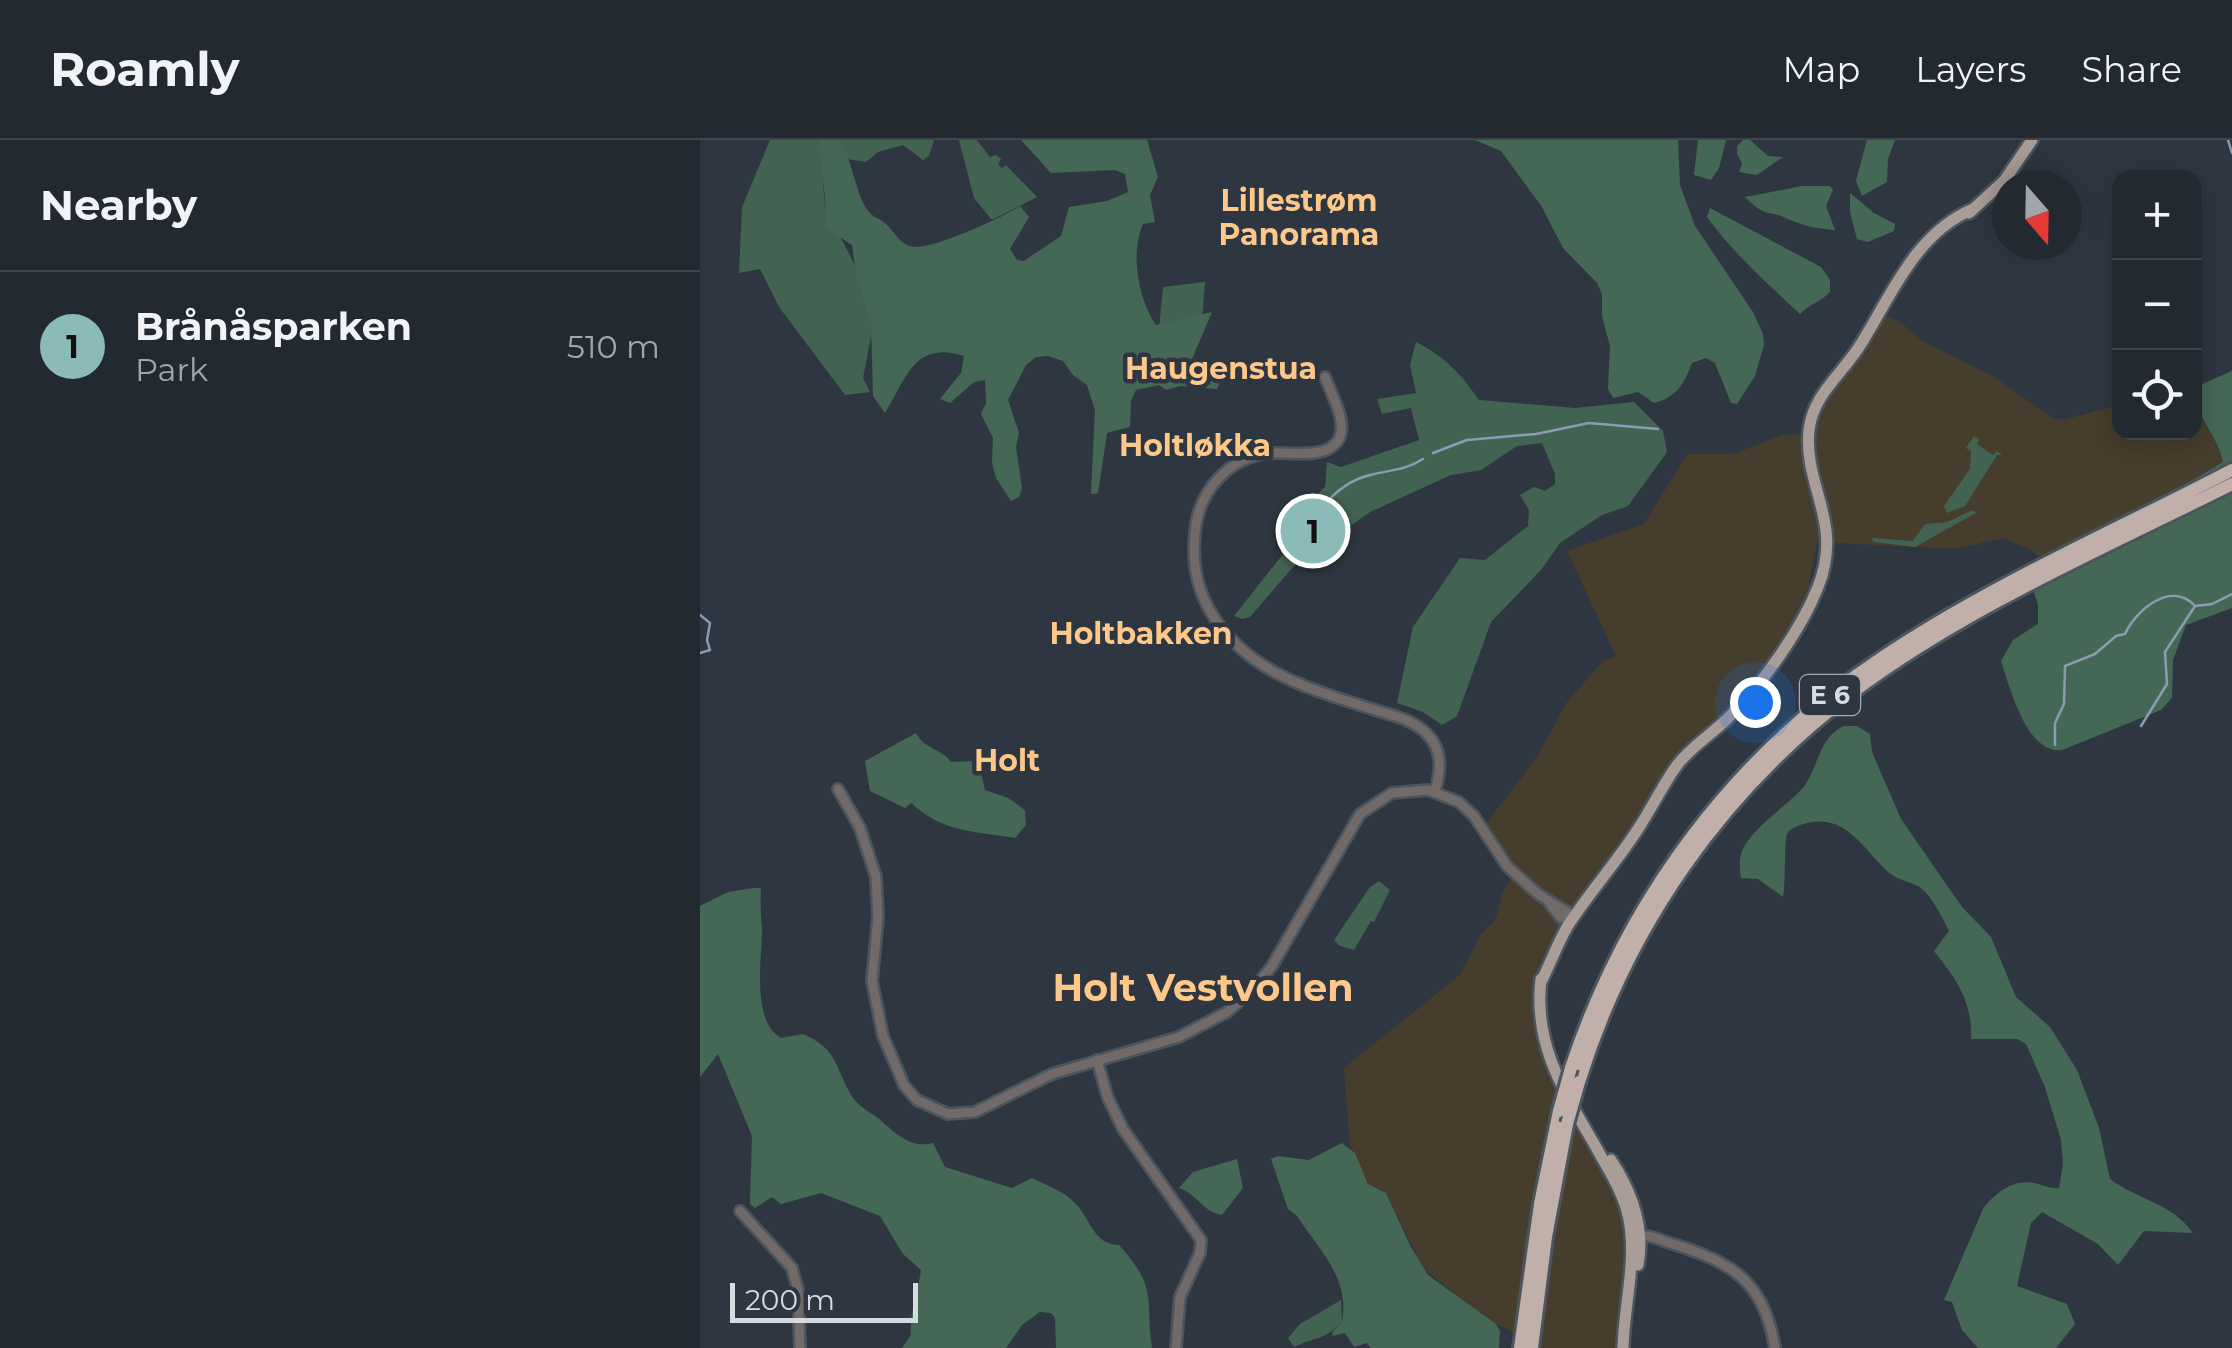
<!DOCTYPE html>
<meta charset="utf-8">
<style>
:root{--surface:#222931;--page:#2e353d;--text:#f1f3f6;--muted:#a2a6ab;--line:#3f454d;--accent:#8bbbb9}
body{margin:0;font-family:Montserrat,sans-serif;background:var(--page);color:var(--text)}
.controls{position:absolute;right:30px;top:30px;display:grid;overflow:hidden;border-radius:20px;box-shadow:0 5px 25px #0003}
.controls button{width:90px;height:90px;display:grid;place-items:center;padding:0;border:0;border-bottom:2px solid var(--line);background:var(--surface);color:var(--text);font:50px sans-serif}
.compass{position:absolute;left:1292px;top:30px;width:90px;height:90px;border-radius:50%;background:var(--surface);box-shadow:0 5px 25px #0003;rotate:160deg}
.scale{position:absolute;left:30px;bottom:25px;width:188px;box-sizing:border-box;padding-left:10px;border:5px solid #d6dbe2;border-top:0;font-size:28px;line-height:35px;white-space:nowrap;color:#d6dbe2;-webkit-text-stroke:8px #2e3741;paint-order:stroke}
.you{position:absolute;left:1055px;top:562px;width:35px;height:35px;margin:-25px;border:8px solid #fff;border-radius:50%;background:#1a73e8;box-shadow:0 0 0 15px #1a73e833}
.badge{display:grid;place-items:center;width:65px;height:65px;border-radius:50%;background:var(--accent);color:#111;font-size:32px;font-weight:700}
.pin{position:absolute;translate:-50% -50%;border:5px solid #fff;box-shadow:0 2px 10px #0006}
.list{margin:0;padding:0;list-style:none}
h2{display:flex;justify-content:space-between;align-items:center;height:130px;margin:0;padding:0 40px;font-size:42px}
h2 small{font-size:32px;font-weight:400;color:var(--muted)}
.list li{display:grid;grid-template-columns:65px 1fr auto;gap:30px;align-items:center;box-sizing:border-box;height:150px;padding:0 40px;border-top:2px solid var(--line)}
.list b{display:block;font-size:38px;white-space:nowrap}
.list p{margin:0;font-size:32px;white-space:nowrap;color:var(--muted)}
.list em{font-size:32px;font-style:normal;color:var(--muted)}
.icon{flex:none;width:55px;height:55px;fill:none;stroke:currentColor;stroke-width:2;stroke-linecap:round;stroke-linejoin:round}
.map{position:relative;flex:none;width:1532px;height:1208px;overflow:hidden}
header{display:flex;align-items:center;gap:60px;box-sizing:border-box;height:140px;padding:0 50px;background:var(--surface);border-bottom:2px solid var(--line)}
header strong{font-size:48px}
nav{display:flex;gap:55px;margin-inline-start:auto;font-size:35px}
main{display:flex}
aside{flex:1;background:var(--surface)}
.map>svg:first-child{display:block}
.industrial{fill:#473d2c}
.green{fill:#436352}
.forest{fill:#456856}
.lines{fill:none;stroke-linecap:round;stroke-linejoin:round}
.stream{stroke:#8d9bb2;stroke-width:2.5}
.minor-casing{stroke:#4c555e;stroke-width:14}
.major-casing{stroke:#4c555e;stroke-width:16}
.highway-casing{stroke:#4c555e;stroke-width:18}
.minor{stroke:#716a68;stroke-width:9}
.major{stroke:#aa9c97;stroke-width:11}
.highway{stroke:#c1b0aa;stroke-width:12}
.highway-bridge-casing{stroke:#4c555e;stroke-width:18;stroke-linecap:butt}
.highway-bridge{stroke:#c1b0aa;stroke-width:12}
.labels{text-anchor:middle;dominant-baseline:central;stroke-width:9;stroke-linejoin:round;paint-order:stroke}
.shield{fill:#2e3741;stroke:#a4aab2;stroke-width:2.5}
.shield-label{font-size:25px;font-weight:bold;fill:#d6dbe2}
.neighbourhood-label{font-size:30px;font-weight:bold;fill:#fec88a;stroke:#2e3741}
.district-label{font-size:38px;font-weight:bold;fill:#fec88a;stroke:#2e3741}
</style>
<header>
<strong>Roamly</strong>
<nav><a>Map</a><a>Layers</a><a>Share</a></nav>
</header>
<main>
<aside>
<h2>Nearby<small></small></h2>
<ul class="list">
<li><span class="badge">1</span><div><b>Brånåsparken</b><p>Park</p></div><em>510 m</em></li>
</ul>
</aside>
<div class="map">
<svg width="1532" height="1208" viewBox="0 0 1532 1208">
<rect width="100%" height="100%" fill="#2e3741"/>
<!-- industrial -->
<path class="industrial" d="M1177,171L1200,182L1222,201L1294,237L1351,277L1363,280L1419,265L1420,292H1494L1495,267L1515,301L1523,322L1490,345L1343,420L1330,409L1303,398L1255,409L1117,402L1109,444L1120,445L1051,553L981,619L908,731L870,772L850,805L840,846L841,886L935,1092L923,1208H833V1202L788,1180L724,1129L686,1053L668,1044L650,1006L644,928L760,835L781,794L796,779L802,753L815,733L782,689L837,617L867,562L903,521L916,516L867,411L944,384L987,314H1033L1083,295L1109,294L1112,274Z"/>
<!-- green -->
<path class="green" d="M70,0H234L229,16L223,20L203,5L178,12L166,22L121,15L125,67L162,139L172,191L163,238L170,252L145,255L79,167L60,129L39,133L42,67Z
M259,0H277L290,17L296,15L301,19L298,24L302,28L306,25L337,57L292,80L274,58Z
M505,142L502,181L459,189L463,147Z
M716,202C745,217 761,234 779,260L875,268L934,262L963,291L967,312L928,366L902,375L860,403L841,430L791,482L757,576L742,585L723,572L697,563L713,487L760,418L785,420L828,386L829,370L820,355L834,347L845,351L855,344V334L842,303L817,306L781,330L751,335L670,372L593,427L550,477L542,479L534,476L587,409L585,386L625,347L627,322L641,327L719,300L711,268L682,274L677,259L716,253L710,225Z
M1274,296L1279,299L1277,304L1293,315L1297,311L1302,315H1297L1265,366L1247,373L1244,366L1270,329L1271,311L1266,308Z
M1272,370L1276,373L1215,407L1174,402L1171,398L1213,401L1225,384L1248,382Z
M679,741L690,750L674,782L671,781L654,810L640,806L634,800L670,747Z
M641,1160L642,1182C623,1201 615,1197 594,1207L588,1198L600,1184Z"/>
<!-- forest -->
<path class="forest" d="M119,0H139C154,22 155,55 169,72C174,78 183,80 188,86C198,96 201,107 218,107C239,106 302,78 320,66L329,77L310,109L317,120L324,121L361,96L369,67L407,61L428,52L425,34L415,30L351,33L321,0H447L458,37L450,55L455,82L443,84C430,113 438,159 456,185L512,172L492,219L521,240L517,249L480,246L466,250L459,245L436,250L431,261L430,287L407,293L398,353L391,354L395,270L387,245L373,235L363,221L348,216L336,217L326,225L308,260L319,293L316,307L322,348L319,357L311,361L296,338L292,323L293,298L281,274L286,263L285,240L274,242L250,263L240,259L261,233L264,216C213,200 206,240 185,273L173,256L171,185L157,138L152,105L125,87C128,58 120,30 119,0Z
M775,0H978L980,45L995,86L1053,172L1063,194L1064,205L1055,236L1037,264L1031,263L1015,223L1006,218L992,223C984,244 977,257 954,263L938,252L913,258L908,249L910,206L902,176V154L897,143L863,108L842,67L801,11Z
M998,0H1026L1019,28L1011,40L994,35Z
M1043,0H1050L1068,16L1083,17L1057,35L1039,32L1042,23L1037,14V6Z
M1167,0H1195L1188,19L1187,42L1162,56L1156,41Z
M1102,46H1130L1133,50L1126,66L1135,90C1114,88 1107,87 1088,79C1067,69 1065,78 1045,57Z
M1150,53L1174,73L1195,84L1194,91L1168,102L1157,99L1150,72Z
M1010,68L1121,127L1130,140V152C1120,162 1110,164 1100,174C1067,143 1034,114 1007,77Z
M1532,231V468L1486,485L1473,520L1472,558L1461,570L1362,610C1327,615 1310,548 1301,521L1313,500L1338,484V465L1330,439L1523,322C1517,293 1495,279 1495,247Z
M1144,586H1157L1170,594L1172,612L1201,679L1262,767L1291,797L1316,857L1350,887L1377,930L1399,988L1410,1039C1438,1060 1472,1063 1493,1093L1444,1091L1418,1125L1398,1104L1342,1072L1331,1083L1317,1146L1367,1164L1375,1184L1356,1208H1278L1262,1190L1252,1162L1244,1160L1283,1069C1295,1053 1313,1039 1334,1043C1344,1045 1350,1049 1359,1048L1363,1024L1361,1000L1345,947L1326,904L1317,899H1271C1273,862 1256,839 1234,811L1249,791C1243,778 1231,754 1218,746C1205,740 1194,739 1184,728C1161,705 1144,674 1107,683C1100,685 1091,687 1087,694C1084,699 1086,742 1083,757L1058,739L1041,738C1040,731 1039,721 1041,714C1047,692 1085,667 1101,650C1119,630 1117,598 1144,586Z
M216,593C224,609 242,609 251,622L271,621L281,633L285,650L308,658L325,670L326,685L315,698C274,691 244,693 211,663L205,668L170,651L165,621Z
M54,748H61C60,762 61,775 62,789C62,819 51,881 81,898L103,894C137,909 134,924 150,953C156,965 168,971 179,979C196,993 209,1009 233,1003L245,1027L312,1048L332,1038C346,1045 363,1051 374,1062C390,1077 393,1105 419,1105C458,1149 445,1155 452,1208H356L355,1178L351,1173L340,1172L322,1185L306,1208H202L211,1195C209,1173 218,1153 221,1130L203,1114L180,1076L121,1053L81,1064L72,1057L55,1068L50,1064L52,996L18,914L0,937V766L28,752Z
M642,1003L655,1013L668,1044L686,1053L711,1107L728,1135L796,1184L800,1191L799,1208H671L667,1203L654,1207L645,1193L633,1196L632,1192L642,1182C650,1138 620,1111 597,1076L588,1069L571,1019L578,1016L609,1020Z
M537,1019L543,1048L522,1075C503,1072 496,1053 479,1048L493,1032Z"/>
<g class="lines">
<!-- stream -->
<path class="stream" d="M1528,0L1532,13
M733,313L767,300L836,294L889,283L958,289
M594,423C603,386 632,344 670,335C690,330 706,330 723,319
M0,475L10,483L7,500L10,510L0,513
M1441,586L1467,544L1465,512L1495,466
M1355,605V583L1364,564L1365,526L1395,514L1416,496L1425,494C1436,470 1471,440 1495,466L1512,464L1532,454"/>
<!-- minor casing -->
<g class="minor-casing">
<path id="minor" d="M625,237C631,254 650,285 637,302C624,319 591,312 572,313C528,316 498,352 495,393C492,421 497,450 512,474C548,533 610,549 672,569C690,575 713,579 727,594C743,610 741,631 735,651
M138,649L160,688L176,737L178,777L172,841L183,896L204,945L217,960L248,974L275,972L352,934L479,897L527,872L553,850L572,826L660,674L692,653L728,650L759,662L774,676L807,726L838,754L869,773L872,780
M848,761L860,777L872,780
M397,920L408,958L423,989L501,1100L500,1113L480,1157L476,1208
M40,1071L92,1128L98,1150L100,1208
M935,1096C950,1094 959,1100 973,1104C1033,1123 1064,1141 1075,1208"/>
</g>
<!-- major casing -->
<g class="major-casing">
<path id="major" d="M1269,73L1304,41L1332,0
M841,839C833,906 865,953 897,1009C908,1029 921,1049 927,1071C939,1116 924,1162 923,1208
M841,842C850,824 857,805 867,787C889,753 916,723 938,689C952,668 963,644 978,624C992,606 1012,594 1028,578C1061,546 1101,490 1118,447C1144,382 1103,346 1109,290C1113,255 1141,235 1159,207C1191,157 1214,94 1273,69
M911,1020C932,1052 945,1087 938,1125"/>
</g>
<!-- highway casing -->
<g class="highway-casing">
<path id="highway" d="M871,928C927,759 1034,616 1183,517C1292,444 1415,391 1532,330
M879,942C928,785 1022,651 1153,552C1268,466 1405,408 1532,344
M820,1208L840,1064L859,971
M832,1208L846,1097L867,984"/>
</g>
<!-- minor -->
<use href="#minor" class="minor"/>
<!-- major -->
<use href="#major" class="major"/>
<!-- highway -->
<use href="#highway" class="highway"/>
<!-- highway-bridge casing -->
<g class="highway-bridge-casing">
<path id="highway-bridge" d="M859,971L871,928
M867,984L879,942"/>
</g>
<!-- highway-bridge -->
<use href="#highway-bridge" class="highway-bridge"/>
</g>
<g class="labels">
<!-- shield labels -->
<rect class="shield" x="1100" y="535" width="60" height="40" rx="8"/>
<g class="shield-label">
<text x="1130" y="555">E 6</text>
</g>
<!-- neighbourhood labels -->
<g class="neighbourhood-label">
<text x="599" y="60">Lillestrøm<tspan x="599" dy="34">Panorama</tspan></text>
<text x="521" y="228">Haugenstua</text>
<text x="495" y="305">Holtløkka</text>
<text x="441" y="493">Holtbakken</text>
<text x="307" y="620">Holt</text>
</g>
<!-- district labels -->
<g class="district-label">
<text x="503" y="847">Holt Vestvollen</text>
</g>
</g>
</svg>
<div class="controls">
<button>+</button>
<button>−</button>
<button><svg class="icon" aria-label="locate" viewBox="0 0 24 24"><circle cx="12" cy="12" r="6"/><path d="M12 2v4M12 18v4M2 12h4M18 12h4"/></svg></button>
</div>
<svg class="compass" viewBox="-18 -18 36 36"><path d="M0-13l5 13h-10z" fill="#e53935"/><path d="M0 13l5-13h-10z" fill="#a2a6ab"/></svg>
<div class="scale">200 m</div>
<div class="you"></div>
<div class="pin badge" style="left:613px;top:391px">1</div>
</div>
</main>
